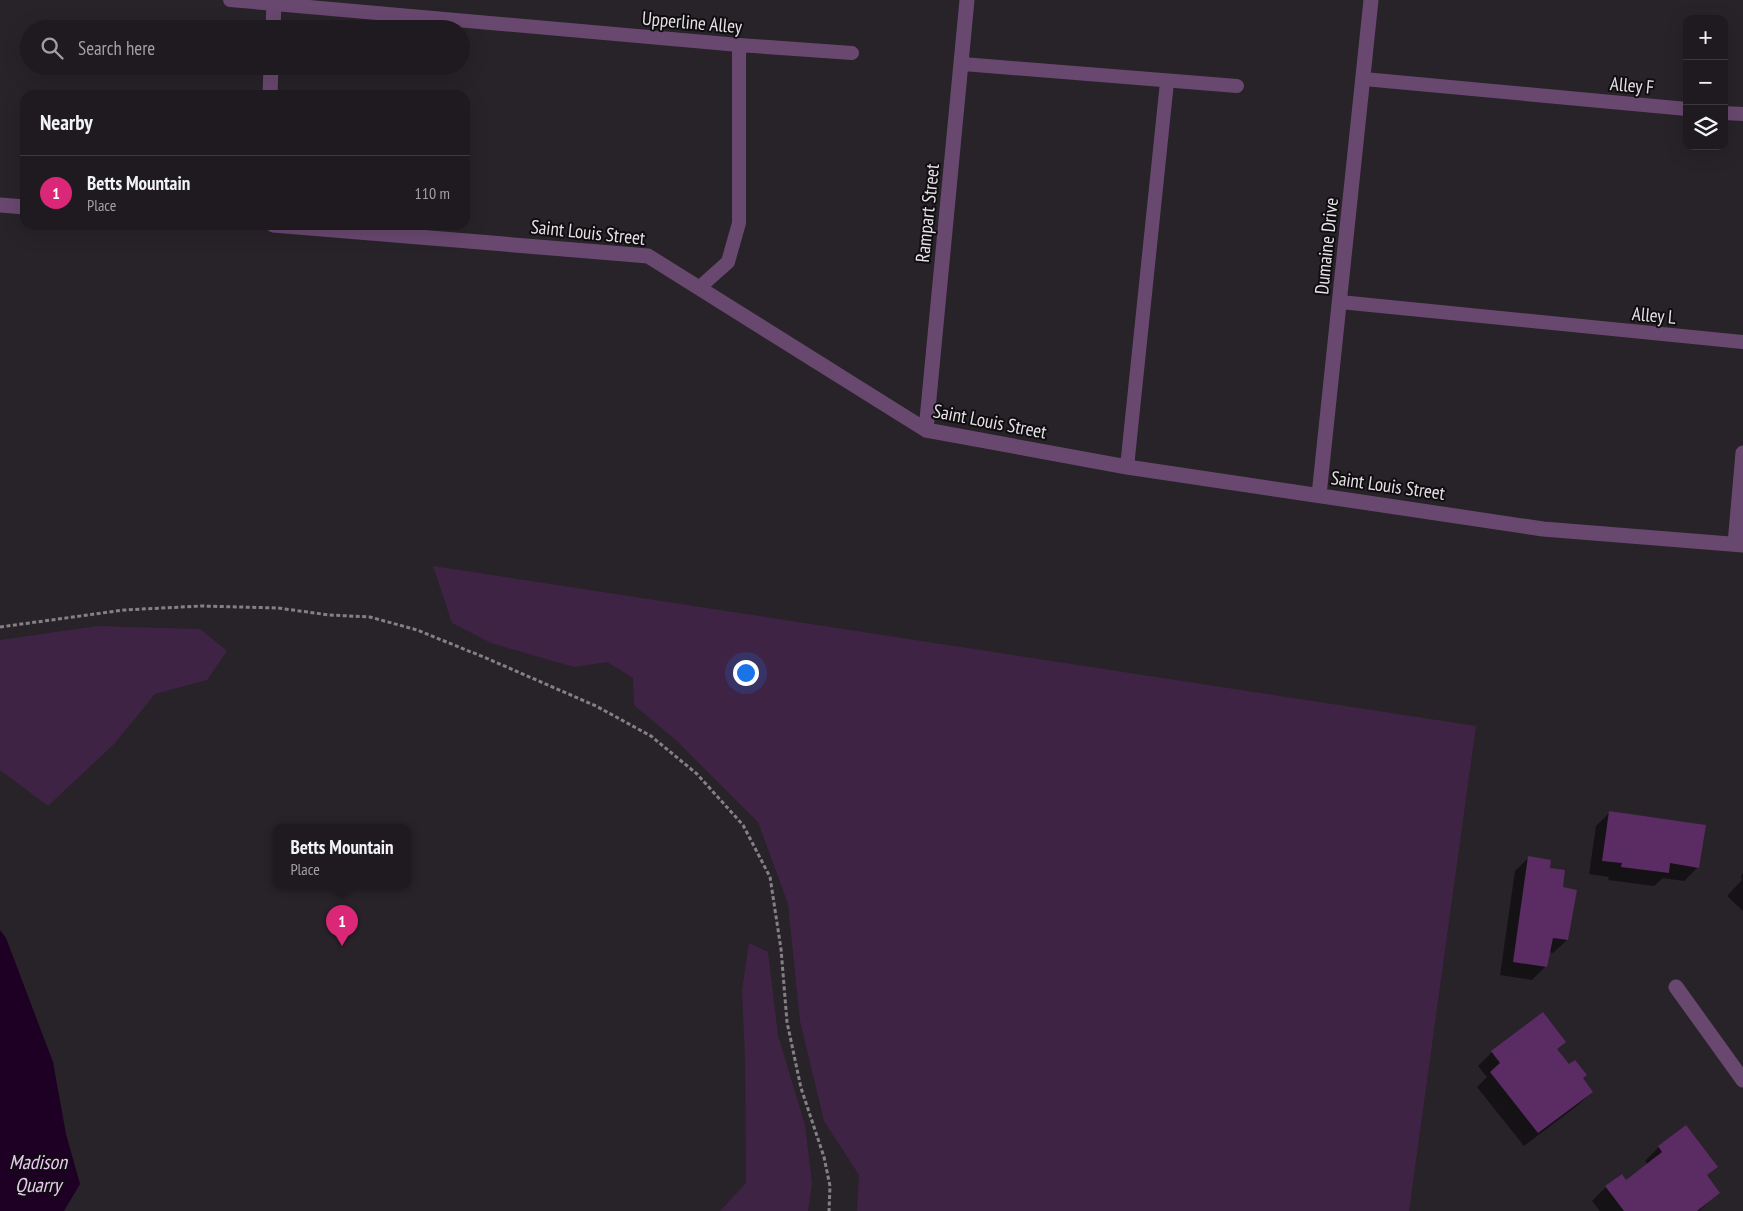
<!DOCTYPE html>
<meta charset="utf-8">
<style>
:root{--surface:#1e1a1f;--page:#2b272c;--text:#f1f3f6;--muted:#a1a1a4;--line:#3c383d;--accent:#db2777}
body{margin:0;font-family:"PT Sans Narrow",sans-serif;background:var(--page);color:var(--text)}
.controls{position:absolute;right:15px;top:15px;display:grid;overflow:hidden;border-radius:10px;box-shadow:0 5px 20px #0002}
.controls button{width:45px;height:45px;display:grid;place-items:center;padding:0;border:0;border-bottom:1px solid var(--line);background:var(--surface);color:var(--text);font:25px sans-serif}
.you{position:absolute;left:745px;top:672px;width:18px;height:18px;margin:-12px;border:4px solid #fff;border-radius:50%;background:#1a73e8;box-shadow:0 0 0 8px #1a73e833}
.badge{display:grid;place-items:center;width:32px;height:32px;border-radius:50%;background:var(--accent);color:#fff;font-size:16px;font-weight:700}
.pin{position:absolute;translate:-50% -41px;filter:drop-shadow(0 1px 2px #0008)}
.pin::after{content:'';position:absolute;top:26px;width:18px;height:15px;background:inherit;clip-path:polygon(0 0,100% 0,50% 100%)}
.popup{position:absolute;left:273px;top:824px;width:138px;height:65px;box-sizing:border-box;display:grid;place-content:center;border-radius:10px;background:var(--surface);filter:drop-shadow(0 1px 4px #0005);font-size:16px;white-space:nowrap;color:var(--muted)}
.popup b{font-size:19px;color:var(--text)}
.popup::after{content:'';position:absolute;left:50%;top:100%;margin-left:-10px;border:10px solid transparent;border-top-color:var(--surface)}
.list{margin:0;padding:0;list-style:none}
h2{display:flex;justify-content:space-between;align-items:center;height:65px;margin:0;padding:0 20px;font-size:21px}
h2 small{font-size:16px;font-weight:400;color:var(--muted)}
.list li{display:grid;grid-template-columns:32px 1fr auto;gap:15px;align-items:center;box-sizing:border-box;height:75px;padding:0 20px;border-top:1px solid var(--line)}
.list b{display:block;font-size:19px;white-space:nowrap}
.list p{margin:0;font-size:16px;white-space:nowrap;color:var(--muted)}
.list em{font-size:16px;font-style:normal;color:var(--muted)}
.icon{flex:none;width:28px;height:28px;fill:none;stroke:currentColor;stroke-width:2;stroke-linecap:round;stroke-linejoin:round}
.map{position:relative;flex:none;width:1743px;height:1211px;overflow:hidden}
.search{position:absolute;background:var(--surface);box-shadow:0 5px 20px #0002;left:20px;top:20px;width:450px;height:55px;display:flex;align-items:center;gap:12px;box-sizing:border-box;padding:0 18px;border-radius:28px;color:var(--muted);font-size:19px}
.panel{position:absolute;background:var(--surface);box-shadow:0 5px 20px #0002;left:20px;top:90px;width:450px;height:140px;border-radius:15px}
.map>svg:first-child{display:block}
.green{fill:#3f2344}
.water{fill:#1e0024}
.shadow{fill:#0007}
.building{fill:#5b2b64}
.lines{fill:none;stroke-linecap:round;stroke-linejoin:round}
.path{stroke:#858085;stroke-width:3;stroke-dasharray:4 2.5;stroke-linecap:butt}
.service{stroke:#694870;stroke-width:14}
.minor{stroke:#694870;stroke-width:15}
.labels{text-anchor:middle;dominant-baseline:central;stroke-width:4;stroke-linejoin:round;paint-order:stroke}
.street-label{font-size:19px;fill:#e5e1e5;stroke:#0f0d10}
.water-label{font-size:20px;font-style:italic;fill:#f1c6f9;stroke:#0f0d10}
</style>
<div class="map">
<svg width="1743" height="1211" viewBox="0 0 1743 1211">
<rect width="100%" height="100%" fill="#282229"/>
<!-- green -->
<path class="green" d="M433,566L1476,726L1409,1211H857L859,1175L824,1121L800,1021L788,904L758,822L678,742L634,705L633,678L607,662L574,667L491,643L452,623Z
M97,626L200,629L227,651L207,680L155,694L114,744L48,806L0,770V640Z
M749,943L768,952L778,1035L805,1125L812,1183L808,1211H720L746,1183L745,1057L742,990Z"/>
<!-- water -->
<path class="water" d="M0,930L6,938L53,1062L66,1134L80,1184L64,1211H0Z"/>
<!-- shadow -->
<path class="shadow" d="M1610,812L1698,867L1684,881L1663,878L1654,886L1608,880L1609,877L1589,874L1596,826Z
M1529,857L1549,869L1561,888L1567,940L1553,953L1549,952L1546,966L1532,980L1500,975L1515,871Z
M1743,873V911L1727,896L1742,880L1741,876Z
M1543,1014L1556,1050L1592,1092L1578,1105L1524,1146L1477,1087L1487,1077L1478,1066L1492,1052Z
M1659,1147L1716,1166L1706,1176L1718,1193L1699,1211H1600L1592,1201L1606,1187L1625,1182L1648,1165L1645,1161Z"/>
<!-- building -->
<path class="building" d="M1609,811L1706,825L1699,868L1670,863L1669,873L1621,867L1622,863L1602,861Z
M1528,856L1551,860L1550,868L1565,870L1563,887L1577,890L1568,940L1553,938L1547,967L1513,962Z
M1543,1012L1566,1042L1557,1049L1569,1064L1575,1060L1587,1075L1583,1078L1593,1092L1538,1133L1490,1072L1500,1063L1491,1051Z
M1686,1125L1718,1167L1707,1175L1720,1193L1697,1211H1624L1605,1186L1622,1174L1626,1180L1662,1152L1658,1146Z"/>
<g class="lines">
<!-- path -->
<path class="path" d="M0,627L124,610L201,606L278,608L329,615L370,617L417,630L486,658L596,706L651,736L697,774L743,825L770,877L781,949L787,1022L801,1088L824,1157L830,1186L829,1211"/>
<!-- service -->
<path class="service" d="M230,0L739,45L852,53
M963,64L1237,86
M1364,79L1687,109
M1724,113L1743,114
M700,287L728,262L739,223V45
M1340,302L1743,342
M1127,467L1167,82"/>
<!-- minor -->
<path class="minor" d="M273,29L274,3
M270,95L271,66
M0,205L25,207
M273,225L648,256L926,430L1127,467L1543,529L1743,545
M926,430L967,0
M1319,495L1371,0
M1735,544L1743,453
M1676,987L1743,1080"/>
</g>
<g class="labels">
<!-- street labels -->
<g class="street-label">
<text transform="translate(692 22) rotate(5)">Upperline Alley</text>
<text transform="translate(1632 85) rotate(5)">Alley F</text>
<text transform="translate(927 213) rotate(-84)">Rampart Street</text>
<text transform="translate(588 232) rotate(6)">Saint Louis Street</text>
<text transform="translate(1326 246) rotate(-84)">Dumaine Drive</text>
<text transform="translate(1654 315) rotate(5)">Alley L</text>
<text transform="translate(990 421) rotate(11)">Saint Louis Street</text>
<text transform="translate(1388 485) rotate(8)">Saint Louis Street</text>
</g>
<!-- water labels -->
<g class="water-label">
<text x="38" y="1162">Madison<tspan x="38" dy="23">Quarry</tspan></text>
</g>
</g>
</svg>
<div class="controls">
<button>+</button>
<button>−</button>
<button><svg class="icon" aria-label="layers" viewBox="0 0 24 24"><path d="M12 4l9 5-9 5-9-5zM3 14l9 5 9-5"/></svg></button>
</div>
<div class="you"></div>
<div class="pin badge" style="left:342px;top:946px">1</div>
<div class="popup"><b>Betts Mountain</b>Place</div>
<div class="search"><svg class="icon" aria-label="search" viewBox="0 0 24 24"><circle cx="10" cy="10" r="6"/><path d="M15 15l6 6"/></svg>Search here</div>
<section class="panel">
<h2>Nearby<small></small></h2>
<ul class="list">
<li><span class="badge">1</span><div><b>Betts Mountain</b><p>Place</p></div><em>110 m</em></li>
</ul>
</section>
</div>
